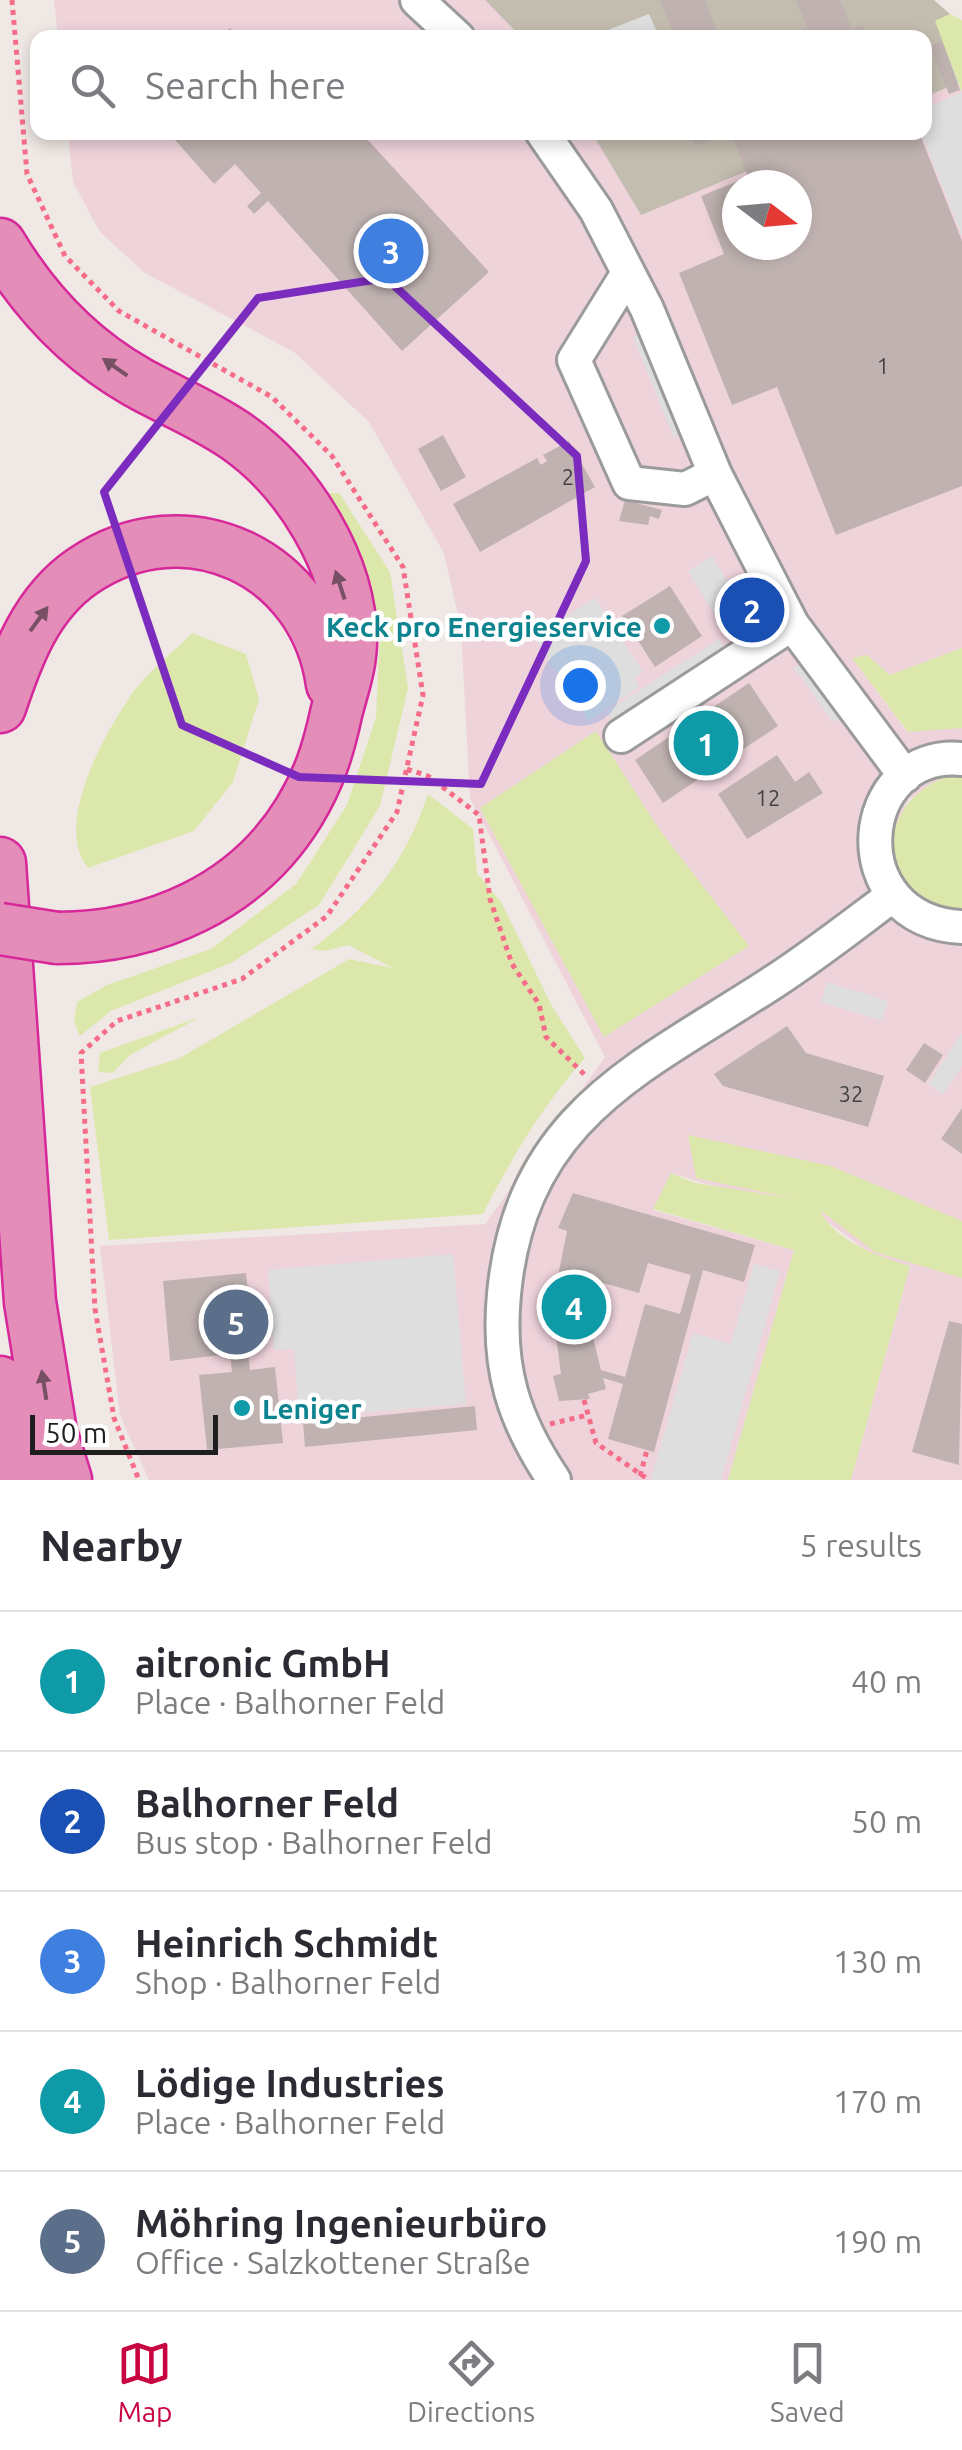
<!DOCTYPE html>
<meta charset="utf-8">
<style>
:root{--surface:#fff;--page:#f2f2f3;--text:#2b2b33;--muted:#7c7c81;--line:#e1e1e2;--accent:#c70541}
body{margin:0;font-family:Ubuntu,sans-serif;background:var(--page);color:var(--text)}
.compass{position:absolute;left:722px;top:170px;width:90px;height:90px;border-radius:50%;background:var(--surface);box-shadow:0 5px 15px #0003;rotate:106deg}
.scale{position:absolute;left:30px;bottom:25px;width:188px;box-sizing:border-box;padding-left:10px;border:5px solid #1e1e1e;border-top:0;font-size:28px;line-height:35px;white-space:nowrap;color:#1e1e1e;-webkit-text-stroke:8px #fff;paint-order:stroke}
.you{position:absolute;left:580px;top:685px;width:35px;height:35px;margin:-25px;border:8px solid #fff;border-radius:50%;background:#1a73e8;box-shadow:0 0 0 15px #1a73e833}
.badge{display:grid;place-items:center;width:65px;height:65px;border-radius:50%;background:var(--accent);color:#fff;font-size:32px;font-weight:700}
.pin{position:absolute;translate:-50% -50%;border:5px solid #fff;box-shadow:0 2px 10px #0006}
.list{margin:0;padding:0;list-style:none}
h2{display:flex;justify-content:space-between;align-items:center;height:130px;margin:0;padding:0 40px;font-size:42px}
h2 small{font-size:32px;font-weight:400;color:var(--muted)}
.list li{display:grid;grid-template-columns:65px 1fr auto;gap:30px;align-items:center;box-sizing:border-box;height:140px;padding:0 40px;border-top:2px solid var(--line)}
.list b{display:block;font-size:38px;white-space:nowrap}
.list p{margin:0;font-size:32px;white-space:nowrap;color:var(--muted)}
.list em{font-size:32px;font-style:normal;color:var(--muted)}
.icon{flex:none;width:55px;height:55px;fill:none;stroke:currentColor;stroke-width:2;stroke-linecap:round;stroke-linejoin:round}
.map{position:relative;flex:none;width:962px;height:1480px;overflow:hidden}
.search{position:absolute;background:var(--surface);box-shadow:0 5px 15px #0003;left:30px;right:30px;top:30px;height:110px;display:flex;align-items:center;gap:25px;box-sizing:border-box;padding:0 35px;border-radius:20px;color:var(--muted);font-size:38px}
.sheet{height:830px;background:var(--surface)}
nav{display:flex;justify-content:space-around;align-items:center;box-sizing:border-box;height:140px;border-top:2px solid var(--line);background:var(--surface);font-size:28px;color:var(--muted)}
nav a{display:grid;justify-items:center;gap:5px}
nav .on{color:var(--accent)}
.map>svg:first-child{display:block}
.commercial{fill:#efd3db;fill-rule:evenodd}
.construction{fill:#c3bdb0}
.grass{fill:#dce8ab}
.parking{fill:#dedede}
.building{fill:#bfb2b0;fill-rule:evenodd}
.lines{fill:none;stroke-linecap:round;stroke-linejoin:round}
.minor-casing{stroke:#9b9b9b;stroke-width:38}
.highway-casing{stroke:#d6289a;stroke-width:55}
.path{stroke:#f66d8a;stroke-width:5;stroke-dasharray:5 5;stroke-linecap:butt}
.minor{stroke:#fff;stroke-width:32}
.highway{stroke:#e48db9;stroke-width:50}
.highway-bridge-casing{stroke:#d6289a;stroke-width:55;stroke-linecap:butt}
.highway-bridge{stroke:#e48db9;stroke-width:50}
.oneway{fill:#775064}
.marked{fill:none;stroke:#7b2cbf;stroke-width:8;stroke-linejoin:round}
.culture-dot{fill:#0f9aa8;stroke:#fff;stroke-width:4}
.labels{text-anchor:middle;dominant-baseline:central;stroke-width:9;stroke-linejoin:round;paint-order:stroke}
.number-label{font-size:22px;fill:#464342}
.culture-label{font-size:28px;font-weight:bold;fill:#0d838f;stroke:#fff;text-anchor:end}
</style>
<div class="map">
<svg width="962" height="1480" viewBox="0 0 962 1480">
<rect width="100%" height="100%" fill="#efe8e4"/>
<!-- commercial -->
<path class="commercial" d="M54,0H485L521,37H58Z
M958,83L962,92V648L890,675L867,655L853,659L907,732L962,728V776L953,775L909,799L894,830L962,911V1480H851L910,1266L873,1255L825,1220L671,1173L653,1210L794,1250L728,1480H149L120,1415L100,1246L485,1224L605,1057L470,798L461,628L444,553L369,422L294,352L145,273L100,232L73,182L68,133H592L604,150L839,133L924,132L925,97ZM737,185H797V245H737Z"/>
<!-- construction -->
<path class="construction" d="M485,0H934L950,14L936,21L958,83L925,97L924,38L521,37Z
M592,133H839L641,215Z"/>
<!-- grass -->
<path class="grass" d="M950,14L962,20V92L935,21Z
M329,493H339L390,572L408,688L380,806L319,905L231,963L111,1011L80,1036L74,1021L77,1002L107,985L211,949L296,884L347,805L376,717L380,633L372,590Z
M192,633L246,654L259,699L233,782L194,831L88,868C53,825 104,735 131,695C147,672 173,653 192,633Z
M962,648V728L908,732L852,658L867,655L890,675Z
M596,731L659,829L749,946L604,1037L480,808Z
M953,775L962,776V911C876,904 869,798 953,775Z
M428,794L473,829L477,873L501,902L552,1006L585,1058C542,1106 512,1157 483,1214L109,1240L90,1087L180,1058L349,959L393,968L348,945L325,951L311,949C369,909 406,861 428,794Z
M200,1017L130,1055L113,1073L98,1072L100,1053Z
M688,1135L831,1166L962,1221V1278L875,1252L820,1210C834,1241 880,1257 910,1266L851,1480H728L794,1250L653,1209L671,1173L695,1183L797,1199L696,1178Z"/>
<!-- parking -->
<path class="parking" d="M649,14L659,37H590Z
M962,92V236L921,133L924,132L925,109Z
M640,333L681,435L674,438L633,337Z
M712,556L739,600L715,615L688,571Z
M748,571L771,616L763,620L739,576Z
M595,598L643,672L634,678L639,687L588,721L534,637Z
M719,639L730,656L618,728L607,711Z
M801,663L840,717L833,722L794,668Z
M827,982L888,1001L882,1021L821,1002Z
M962,1033V1066L943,1094L928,1084Z
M453,1254L466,1404L299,1418L294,1349L274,1350L268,1270Z
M754,1264L780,1271L721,1480H651L693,1333L731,1344Z"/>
<!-- building -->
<path class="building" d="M660,0H705L720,38H675Z
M796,0H840L852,29L863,25L868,38H781L807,27Z
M230,28L239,38H219Z
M942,42L960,90L949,94L930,46Z
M168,132H384L378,140L372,133L366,138L489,272L402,351L268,201L254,214L247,206L261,193L235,164L214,184Z
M689,132H729V133L695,146Z
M731,132H919L962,241V486L836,535L777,387L732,405L679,273L724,254L701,196L748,177ZM737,185H797V245H737Z
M443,435L466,477L441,491L418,449Z
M569,441L595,487L480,552L453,504L537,458L541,465L547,461L543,455Z
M625,500L662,510L659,519L650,516L648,525L619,521Z
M670,586L702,636L655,667L622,616Z
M749,683L778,726L663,803L635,760Z
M777,755L795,782L809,772L823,793L747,839L718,794Z
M787,1026L806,1053L884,1076L868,1127L723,1086L714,1074Z
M924,1043L943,1055L925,1083L906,1070Z
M962,1108V1154L941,1139Z
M573,1193L755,1245L744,1282L703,1270L654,1452L608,1439L623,1384L603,1378L606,1389L588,1394L590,1399L559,1401L553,1376L561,1374L553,1313H558L559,1296H554L567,1231L558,1228ZM648,1263L691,1275L680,1314L645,1304L625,1377L601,1370L591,1329L593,1280L639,1293Z
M246,1273L254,1352H248L250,1370L275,1367L283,1443L207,1450L199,1375L232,1372L230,1354L170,1361L163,1281Z
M949,1321L962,1324L959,1465L912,1452Z
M475,1406L477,1430L305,1447L303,1423Z"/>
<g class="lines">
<!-- minor casing -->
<g class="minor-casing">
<path id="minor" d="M417,0L458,38
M542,132L596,210L647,309L715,474L792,624L905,776
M628,273L574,360L629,483L685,489L715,474
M621,736L792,624
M962,759C854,749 839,921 962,927
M554,1480C513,1419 497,1368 504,1294C521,1114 642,1068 775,981C815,955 853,925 892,896"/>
</g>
<!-- highway casing -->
<g class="highway-casing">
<path id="highway" d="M0,244C34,301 79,349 137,382C169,400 206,415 236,436C298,479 351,564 351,640C351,667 342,689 336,714C328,751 319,779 299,812C247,897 154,938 57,938
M0,707C17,656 36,603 83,571C186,501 315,562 332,684
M0,863L30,1302L51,1432L66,1480
M0,1382L19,1480"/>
</g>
<!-- path -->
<path class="path" d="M12,0L27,174L65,256L119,311L272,397L332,456L403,567L423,695L397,812L327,916L242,979L117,1021L81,1053L95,1309L114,1418L139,1480
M407,769L428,776L479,815L490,899L512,964L539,1004L546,1037L586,1076
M584,1400L596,1443L649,1480
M550,1424L588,1415
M640,1476L647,1450"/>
<!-- minor -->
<use href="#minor" class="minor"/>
<!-- highway -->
<use href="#highway" class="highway"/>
<!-- highway-bridge casing -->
<g class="highway-bridge-casing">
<path id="highway-bridge" d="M0,929L57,938"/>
</g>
<!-- highway-bridge -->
<use href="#highway-bridge" class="highway-bridge"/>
</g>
<!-- one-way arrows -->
<defs><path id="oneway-solid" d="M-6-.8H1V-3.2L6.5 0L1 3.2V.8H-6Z" transform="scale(2.5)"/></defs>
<g class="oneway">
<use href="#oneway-solid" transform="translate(115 367) rotate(-145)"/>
<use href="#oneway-solid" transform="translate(340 585) rotate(-108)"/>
<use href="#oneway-solid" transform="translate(39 619) rotate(-54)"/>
<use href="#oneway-solid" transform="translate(44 1385) rotate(-99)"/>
</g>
<!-- marked area -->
<path class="marked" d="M386,278L577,456L586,561L481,784L299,777L182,725L104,492L258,298Z"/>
<!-- markers -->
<g class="culture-dot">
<circle cx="662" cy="626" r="10"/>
<circle cx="242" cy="1408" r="10"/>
</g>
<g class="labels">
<!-- number labels -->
<g class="number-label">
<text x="883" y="365">1</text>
<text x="568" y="476">2</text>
<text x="768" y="797">12</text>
<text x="851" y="1093">32</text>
</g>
<!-- culture labels -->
<g class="culture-label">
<text x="642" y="626">Keck pro Energieservice</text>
<text x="262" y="1408" text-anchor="start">Leniger</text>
</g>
</g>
</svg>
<svg class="compass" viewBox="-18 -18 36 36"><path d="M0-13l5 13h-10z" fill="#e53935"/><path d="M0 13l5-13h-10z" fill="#7c7c81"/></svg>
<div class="scale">50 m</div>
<div class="you"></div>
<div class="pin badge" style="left:706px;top:743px;background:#0f9aa8">1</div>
<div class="pin badge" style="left:752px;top:610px;background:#1a4fb4">2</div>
<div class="pin badge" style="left:391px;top:251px;background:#3f7fe0">3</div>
<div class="pin badge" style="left:574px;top:1307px;background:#0f9aa8">4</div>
<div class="pin badge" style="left:236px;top:1322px;background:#5c6f8a">5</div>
<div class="search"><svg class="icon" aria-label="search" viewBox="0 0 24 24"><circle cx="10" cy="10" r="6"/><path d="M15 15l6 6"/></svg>Search here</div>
</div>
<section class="sheet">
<h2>Nearby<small>5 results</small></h2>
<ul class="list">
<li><span class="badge" style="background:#0f9aa8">1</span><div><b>aitronic GmbH</b><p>Place · Balhorner Feld</p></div><em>40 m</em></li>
<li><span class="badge" style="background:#1a4fb4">2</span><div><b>Balhorner Feld</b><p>Bus stop · Balhorner Feld</p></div><em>50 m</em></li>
<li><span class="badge" style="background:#3f7fe0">3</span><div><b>Heinrich Schmidt</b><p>Shop · Balhorner Feld</p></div><em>130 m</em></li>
<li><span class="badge" style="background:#0f9aa8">4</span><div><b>Lödige Industries</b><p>Place · Balhorner Feld</p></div><em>170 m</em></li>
<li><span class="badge" style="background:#5c6f8a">5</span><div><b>Möhring Ingenieurbüro</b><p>Office · Salzkottener Straße</p></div><em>190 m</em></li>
</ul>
</section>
<nav>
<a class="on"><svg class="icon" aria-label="map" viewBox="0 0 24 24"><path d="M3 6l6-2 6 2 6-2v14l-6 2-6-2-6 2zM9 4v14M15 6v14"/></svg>Map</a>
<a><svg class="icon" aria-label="directions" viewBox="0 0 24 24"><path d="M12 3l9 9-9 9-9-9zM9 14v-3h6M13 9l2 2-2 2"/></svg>Directions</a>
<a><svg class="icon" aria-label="saved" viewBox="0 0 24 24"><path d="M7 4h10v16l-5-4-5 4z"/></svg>Saved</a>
</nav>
